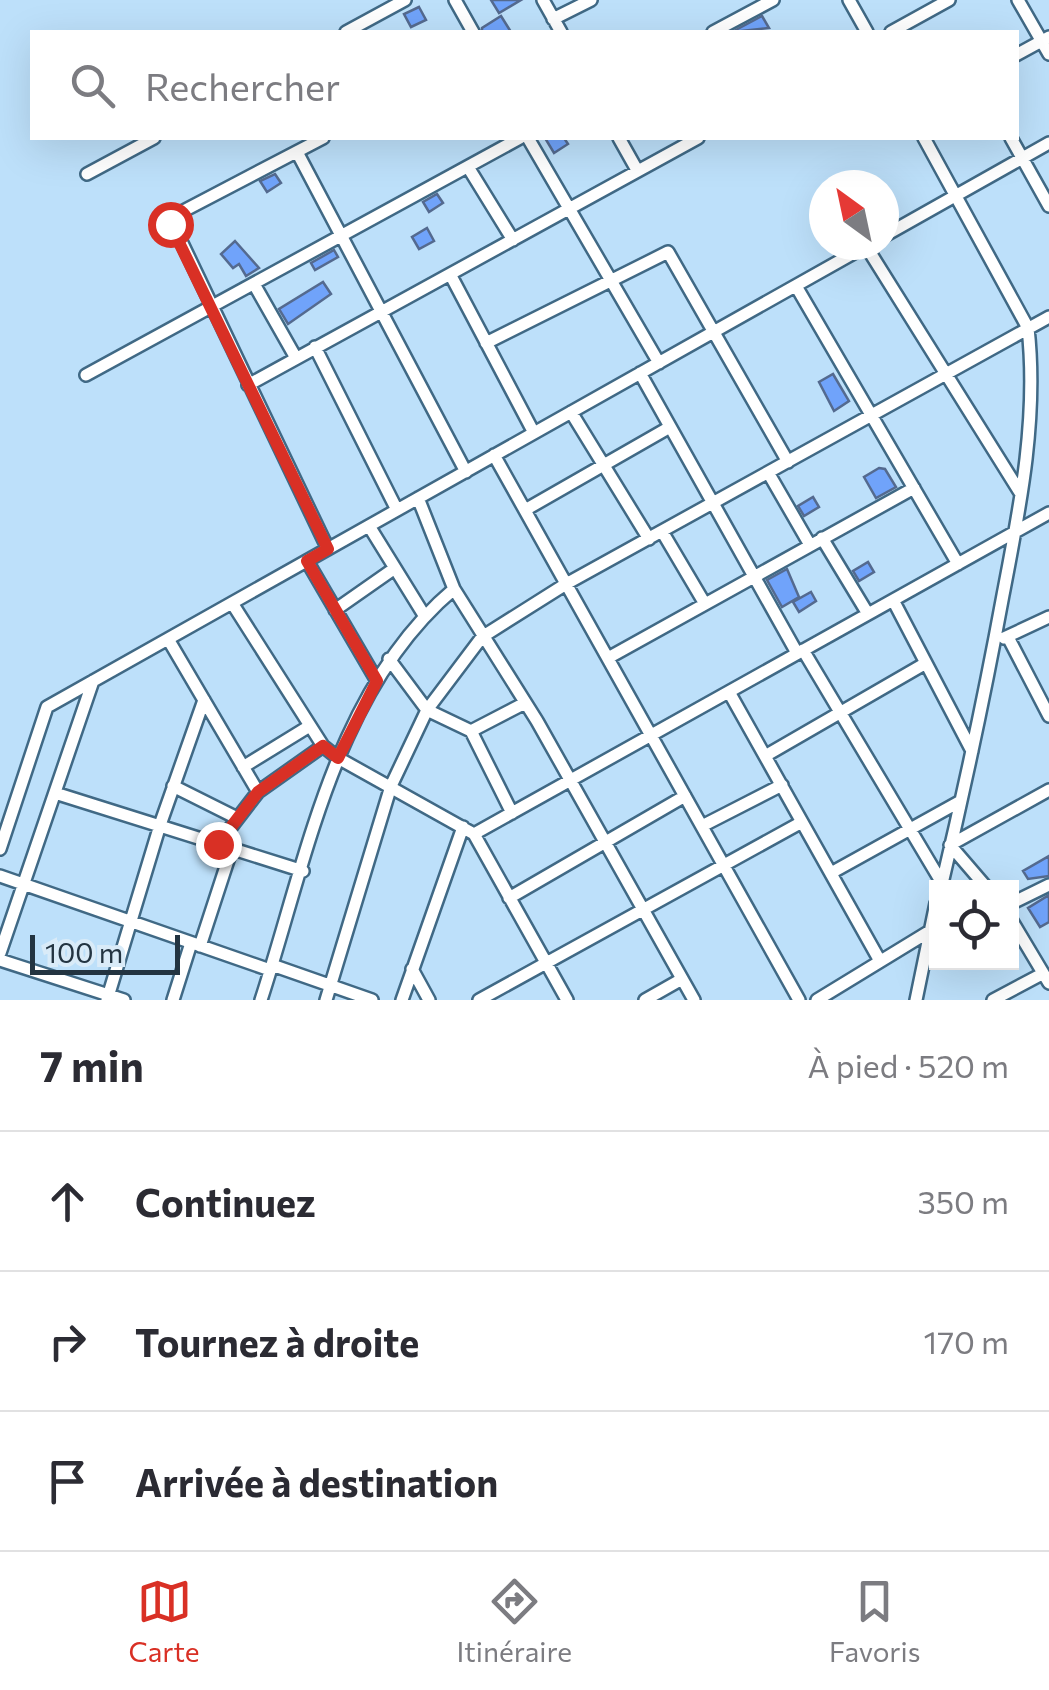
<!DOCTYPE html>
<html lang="fr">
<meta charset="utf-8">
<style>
:root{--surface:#fff;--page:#f7f7f7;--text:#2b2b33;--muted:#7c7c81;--line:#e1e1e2;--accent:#d93025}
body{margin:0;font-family:Commissioner,sans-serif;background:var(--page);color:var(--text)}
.controls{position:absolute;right:30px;bottom:30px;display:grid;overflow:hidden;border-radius:0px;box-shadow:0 10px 40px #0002}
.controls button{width:90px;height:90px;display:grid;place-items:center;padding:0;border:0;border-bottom:2px solid var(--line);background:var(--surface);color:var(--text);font:50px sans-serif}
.compass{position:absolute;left:809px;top:170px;width:90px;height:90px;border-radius:50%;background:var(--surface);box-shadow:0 10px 40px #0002;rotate:327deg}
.scale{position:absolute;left:30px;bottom:25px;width:150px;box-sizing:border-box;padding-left:10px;border:5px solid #233441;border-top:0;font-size:28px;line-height:35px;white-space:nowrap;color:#233441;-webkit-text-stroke:8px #d9ebf8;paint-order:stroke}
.stop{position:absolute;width:30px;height:30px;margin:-22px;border:8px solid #d93025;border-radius:50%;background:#fff}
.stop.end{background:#d93025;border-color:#fff;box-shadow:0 2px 10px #0008}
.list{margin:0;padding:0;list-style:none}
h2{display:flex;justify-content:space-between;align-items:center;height:130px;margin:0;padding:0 40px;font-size:42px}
h2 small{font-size:32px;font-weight:400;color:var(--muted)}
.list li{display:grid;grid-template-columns:65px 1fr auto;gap:30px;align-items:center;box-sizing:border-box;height:140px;padding:0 40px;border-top:2px solid var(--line)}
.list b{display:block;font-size:38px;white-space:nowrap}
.list em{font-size:32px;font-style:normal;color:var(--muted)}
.icon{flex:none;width:55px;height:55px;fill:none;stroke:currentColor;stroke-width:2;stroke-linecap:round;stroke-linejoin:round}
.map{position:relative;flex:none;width:1049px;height:1000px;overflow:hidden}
.search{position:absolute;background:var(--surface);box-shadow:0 10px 40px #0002;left:30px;right:30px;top:30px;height:110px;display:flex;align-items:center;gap:25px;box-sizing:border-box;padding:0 35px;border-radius:0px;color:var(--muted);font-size:38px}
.sheet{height:550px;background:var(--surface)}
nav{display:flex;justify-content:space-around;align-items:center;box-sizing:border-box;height:140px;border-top:2px solid var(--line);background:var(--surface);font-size:28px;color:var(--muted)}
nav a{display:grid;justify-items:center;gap:5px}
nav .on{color:var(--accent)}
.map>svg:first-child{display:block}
.building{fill:#70a3fa;stroke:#546a8f;stroke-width:2.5}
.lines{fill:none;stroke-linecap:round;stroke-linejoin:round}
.street-casing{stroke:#406985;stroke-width:16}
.street{stroke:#fff;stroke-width:11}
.route{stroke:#d93025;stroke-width:12}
</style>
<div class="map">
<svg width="1049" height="1000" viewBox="0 0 1049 1000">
<rect width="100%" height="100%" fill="#bde0fa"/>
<!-- building -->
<path class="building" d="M491,0H521L499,13Z
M419,7L426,20L411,27L404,14Z
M501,16L511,32H482V28Z
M762,16L769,28L732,32Z
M545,138H564L568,144L554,153Z
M275,174L281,183L267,192L260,181Z
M437,194L443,203L429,212L423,202Z
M427,228L434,241L419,249L412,237Z
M235,241L259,268L246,276L239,264L233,268L221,254Z
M334,250L338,257L315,270L311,263Z
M323,282L331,294L288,324L279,309Z
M833,374L849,401L834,411L819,382Z
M879,468L885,469L896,487L876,498L864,477Z
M813,497L819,507L804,516L798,506Z
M868,562L874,572L859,581L853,571Z
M787,569L799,597L782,607L767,580Z
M811,592L816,601L799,612L793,602Z
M1049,856V876L1028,879L1023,871Z
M1049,895V922L1040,927L1028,908Z"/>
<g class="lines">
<!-- street casing -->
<g class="street-casing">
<path id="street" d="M455,0L473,32
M543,0L561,32
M849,0L867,32
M1018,0L1049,54
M553,19L591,0
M346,32L405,0
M713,32L773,0
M891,32L949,0
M1016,55L1049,37
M323,138L170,218L328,549
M528,138L659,363
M619,138L637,170
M924,138L1028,328C1038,418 1020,507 1003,595C985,693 964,791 941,888
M1011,138L1049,206
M297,152L466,472
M468,167L513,240
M87,174L154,138
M884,236L1049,143
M866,246L1021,494
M450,274L534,433
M254,284L296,358
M796,286L958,564
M486,343L668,252L788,462
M315,347L397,510
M640,373L797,653
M86,375L520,138
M248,385L698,138
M571,412L649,539
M494,455L799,1000
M769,474L810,545
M525,510L670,427
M369,526L424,615
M663,533L705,604
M822,538L868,614
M307,561L377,681
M454,589L537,721L694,1000
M893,600L972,751
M232,603L323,746L338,758L474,834L567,1000
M335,610L395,568
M1004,638L1049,617
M168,639L258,792
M1009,639L1049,716
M803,650L942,883
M608,658L914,488
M389,659L427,710L471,731L512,813
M729,692L880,961
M471,731L525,703
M765,756L926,663
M243,767L308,727
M173,786L237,818
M55,793L303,871
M702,826L782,785
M474,834L1049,513
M218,844L258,792L323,746
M0,849L47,707L868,245
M831,873L959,802
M0,876L270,970
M987,888L950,845L1049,790
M509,898L685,796
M1012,903L1049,885
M1012,921L1049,983
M200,946L232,848
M0,953L93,681
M0,960L124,1000
M272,965L372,1000
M412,969L429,1000
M107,1000L160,825L204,700
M173,1000L191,943
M261,1000C307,859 335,689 454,589L418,498
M326,1000L391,786L427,710L482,637L566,584L1049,317
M402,1000L463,827
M479,1000L802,822
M645,1000L682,979
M817,1000L930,931
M916,1000L936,903
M993,1000L1042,974"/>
</g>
<!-- street -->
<use href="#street" class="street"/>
</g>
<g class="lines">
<!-- route -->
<path class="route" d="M170,224L328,549L307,561L377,681L338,758L323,746L258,792L218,844"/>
</g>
</svg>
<div class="controls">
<button><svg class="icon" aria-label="locate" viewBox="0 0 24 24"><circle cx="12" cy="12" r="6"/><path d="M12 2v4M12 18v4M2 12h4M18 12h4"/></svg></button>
</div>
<svg class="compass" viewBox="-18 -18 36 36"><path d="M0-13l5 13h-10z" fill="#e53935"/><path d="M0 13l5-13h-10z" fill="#7c7c81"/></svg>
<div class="scale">100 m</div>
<div class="stop" style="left:170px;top:224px"></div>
<div class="stop end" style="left:218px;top:844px"></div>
<div class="search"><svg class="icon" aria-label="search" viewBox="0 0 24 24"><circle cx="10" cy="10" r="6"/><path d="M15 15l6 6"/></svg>Rechercher</div>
</div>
<section class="sheet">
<h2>7 min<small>À pied · 520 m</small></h2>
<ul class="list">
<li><svg class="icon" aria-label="ahead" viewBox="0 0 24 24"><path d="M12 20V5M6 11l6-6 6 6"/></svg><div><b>Continuez</b></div><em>350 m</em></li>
<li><svg class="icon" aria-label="right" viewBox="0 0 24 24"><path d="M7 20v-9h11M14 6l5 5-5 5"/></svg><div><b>Tournez à droite</b></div><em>170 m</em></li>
<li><svg class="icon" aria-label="arrive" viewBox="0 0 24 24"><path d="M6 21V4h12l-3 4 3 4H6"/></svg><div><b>Arrivée à destination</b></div></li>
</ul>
</section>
<nav>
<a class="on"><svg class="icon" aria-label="map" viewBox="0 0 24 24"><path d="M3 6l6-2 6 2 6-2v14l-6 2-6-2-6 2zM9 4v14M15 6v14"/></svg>Carte</a>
<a><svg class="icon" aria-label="directions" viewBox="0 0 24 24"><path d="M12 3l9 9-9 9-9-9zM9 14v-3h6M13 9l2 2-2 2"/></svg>Itinéraire</a>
<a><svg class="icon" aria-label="saved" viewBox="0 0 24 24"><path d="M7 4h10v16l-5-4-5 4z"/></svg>Favoris</a>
</nav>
